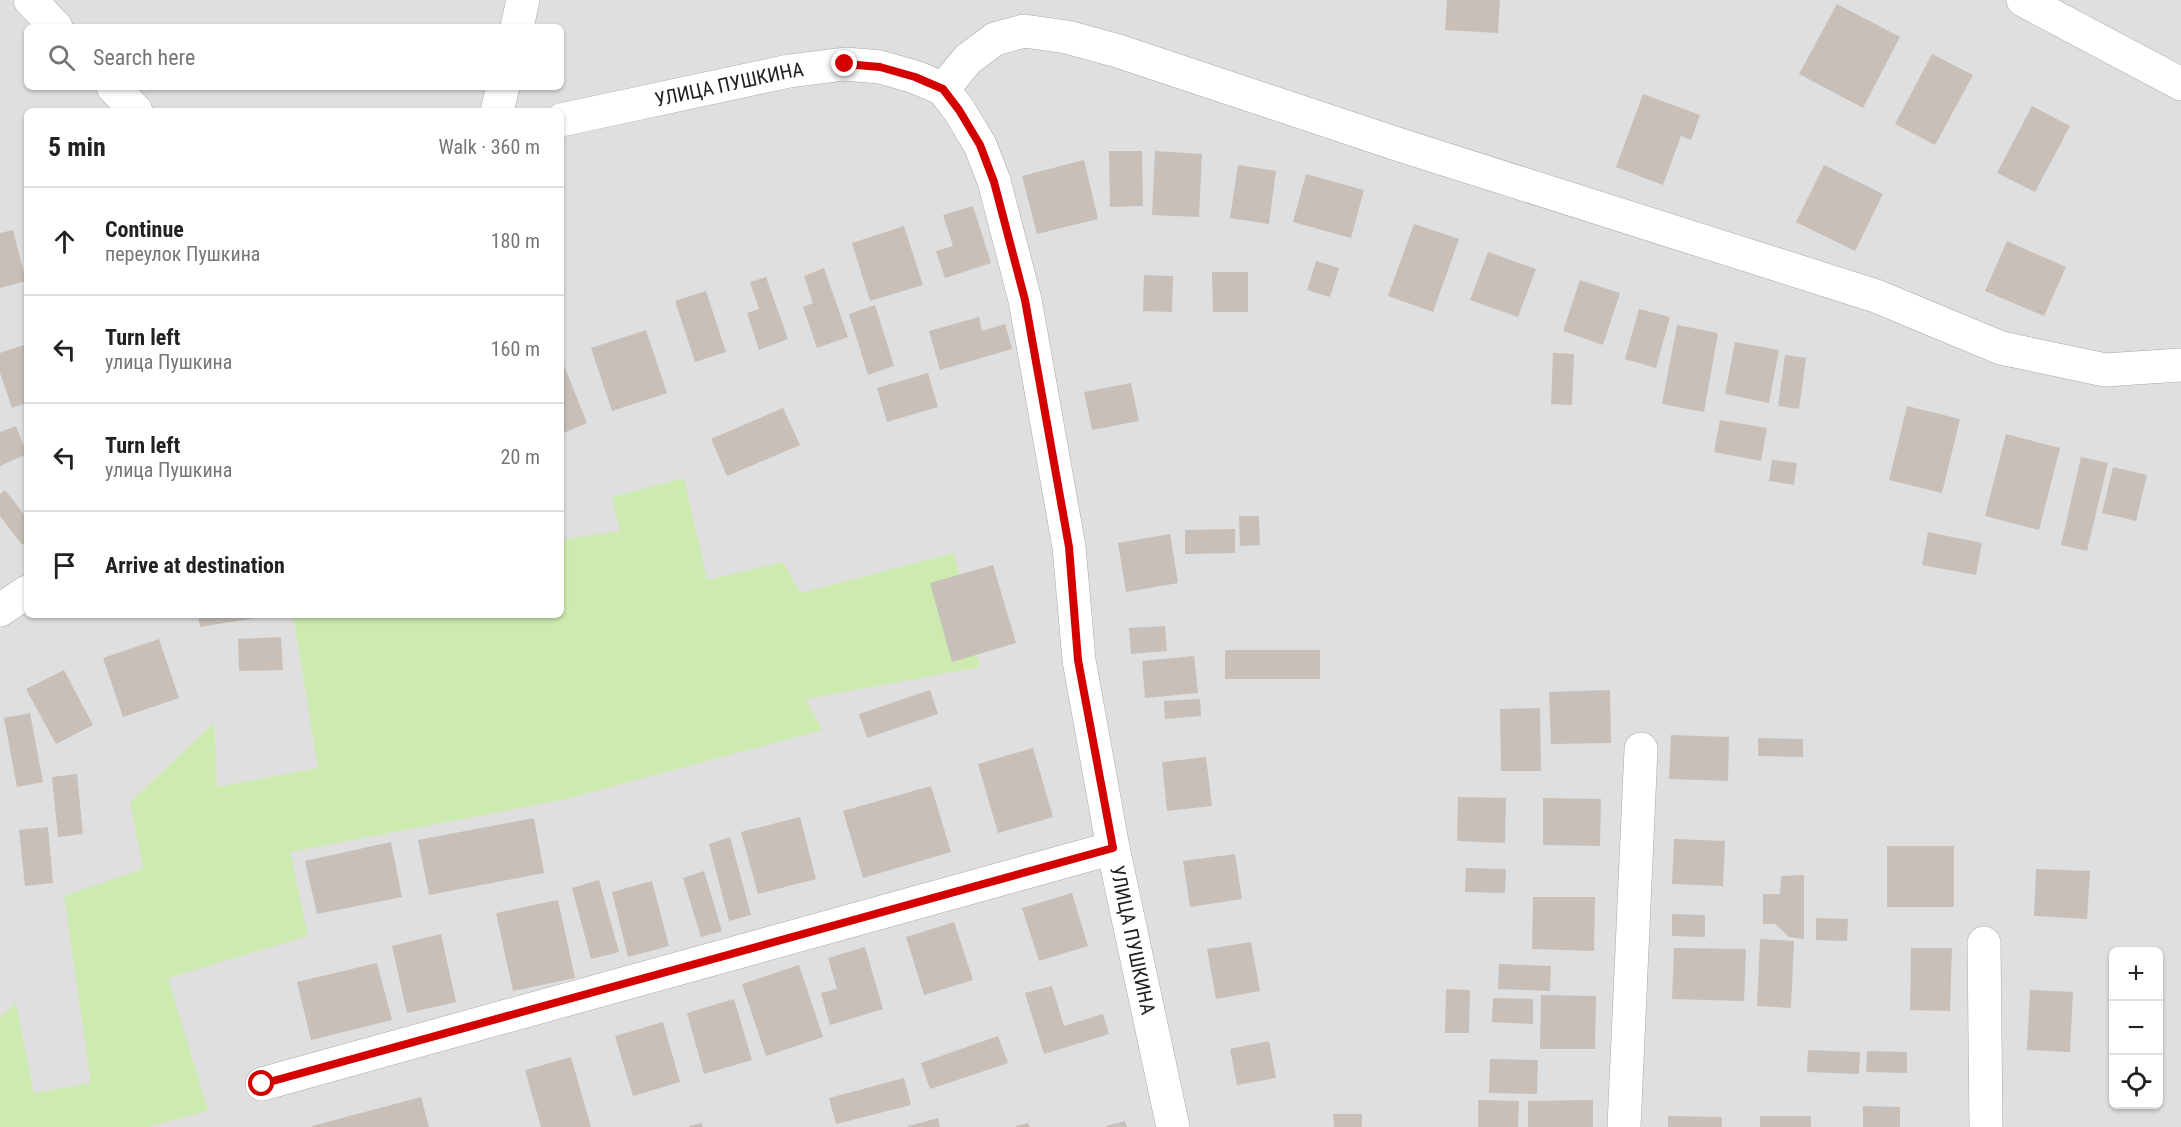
<!DOCTYPE html>
<meta charset="utf-8">
<style>
:root{--surface:#fff;--page:#f2f2f2;--text:#222;--muted:#767676;--line:#e0e0e0}
body{margin:0;font-family:"Roboto Condensed",sans-serif;background:var(--page);color:var(--text)}
.controls{position:absolute;right:18px;bottom:18px;display:grid;overflow:hidden;border-radius:9px;box-shadow:0 2px 4px #0004}
.controls button{width:54px;height:54px;display:grid;place-items:center;padding:0;border:0;border-bottom:2px solid var(--line);background:var(--surface);color:var(--text);font:30px sans-serif}
.stop{position:absolute;width:18px;height:18px;margin:-14px;border:4px solid #d40000;border-radius:50%;background:#fff}
.stop.end{background:#d40000;border-color:#fff;box-shadow:0 2px 6px #0008}
.list{margin:0;padding:0;list-style:none}
h2{display:flex;justify-content:space-between;align-items:center;height:78px;margin:0;padding:0 24px;font-size:26px}
h2 small{font-size:20px;font-weight:400;color:var(--muted)}
.list li{display:grid;grid-template-columns:39px 1fr auto;gap:18px;align-items:center;box-sizing:border-box;height:108px;padding:0 24px;border-top:2px solid var(--line)}
.list b{display:block;font-size:22px;white-space:nowrap}
.list p{margin:0;font-size:20px;white-space:nowrap;color:var(--muted)}
.list em{font-size:20px;font-style:normal;color:var(--muted)}
.icon{flex:none;width:33px;height:33px;fill:none;stroke:currentColor;stroke-width:2;stroke-linecap:round;stroke-linejoin:round}
.map{position:relative;flex:none;width:2181px;height:1127px;overflow:hidden}
.search{position:absolute;background:var(--surface);box-shadow:0 2px 4px #0004;left:24px;top:24px;width:540px;height:66px;display:flex;align-items:center;gap:15px;box-sizing:border-box;padding:0 21px;border-radius:9px;color:var(--muted);font-size:22px}
.panel{position:absolute;background:var(--surface);box-shadow:0 2px 4px #0004;left:24px;top:108px;width:540px;height:510px;border-radius:9px}
.map>svg:first-child{display:block}
.residential{fill:#e0dfdf;fill-rule:evenodd}
.grass{fill:#cdebb0}
.building{fill:#c7bfb8}
.lines{fill:none;stroke-linecap:round;stroke-linejoin:round}
.minor-casing{stroke:#a9a9a9;stroke-width:34}
.minor{stroke:#fff;stroke-width:33}
.route{stroke:#d40000;stroke-width:8}
.labels{text-anchor:middle;dominant-baseline:central;stroke-width:6;stroke-linejoin:round;paint-order:stroke}
.street-label{font-size:20px;fill:#222;stroke:#fff}
</style>
<div class="map">
<svg width="2181" height="1127" viewBox="0 0 2181 1127">
<rect width="100%" height="100%" fill="#f2efe9"/>
<!-- residential -->
<path class="residential" d="M0,0H2181V1127H0ZM27,27H561V87H27ZM27,111H561V615H27ZM2114,952H2158V1104H2114Z"/>
<!-- grass -->
<path class="grass" d="M684,478L707,580L783,562L800,593L954,553L980,667L806,699L822,730L562,800L290,852L308,936L168,978L208,1111L147,1127H0V1018L16,1003L34,1093L91,1083L64,896L143,869L130,802L214,723L217,787L318,768L293,615H561V540L620,531L612,497Z"/>
<!-- building -->
<path class="building" d="M1447,0H1500L1498,33L1445,30Z
M1837,4L1900,37L1863,108L1799,74Z
M1932,54L1973,75L1935,145L1895,124Z
M1643,94L1700,115L1691,140L1681,136L1663,185L1616,167Z
M2032,106L2070,126L2035,192L1997,173Z
M1109,151H1142L1143,206L1110,207Z
M1155,151L1202,154L1199,217L1152,215Z
M1084,160L1098,219L1037,234L1022,176Z
M1238,165L1276,171L1269,224L1230,218Z
M1824,165L1883,194L1855,251L1796,222Z
M1306,174L1364,190L1351,238L1293,222Z
M973,206L991,263L945,278L936,251L953,246L943,215Z
M1414,224L1459,239L1433,312L1388,296Z
M904,226L923,285L870,301L852,243Z
M13,230L26,281L0,288V233Z
M2007,241L2066,267L2044,316L1985,291Z
M1488,252L1536,269L1518,317L1470,300Z
M1316,261L1339,268L1330,297L1307,290Z
M824,268L848,337L817,348L803,307L813,303L804,276Z
M1212,272H1248V312H1213Z
M1144,275L1173,276L1172,312L1143,311Z
M766,277L788,339L759,350L747,313L759,309L750,282Z
M1580,280L1620,293L1603,345L1563,331Z
M706,291L726,352L695,362L675,301Z
M875,305L894,366L868,375L849,314Z
M1639,309L1670,317L1656,368L1625,359Z
M979,317L982,331L1005,324L1012,349L940,370L929,331Z
M1677,325L1718,333L1704,412L1662,404Z
M646,330L667,393L612,411L591,348Z
M1735,342L1779,350L1769,403L1725,394Z
M27,344V403L12,408L0,373V353Z
M1553,353L1574,354L1572,405L1551,404Z
M1785,355L1806,358L1799,409L1778,406Z
M561,358L587,423L561,434Z
M928,373L938,407L887,422L877,388Z
M1131,383L1139,421L1092,430L1084,392Z
M1907,406L1960,419L1942,493L1889,480Z
M783,408L800,445L727,476L711,439Z
M1720,420L1767,428L1761,461L1714,452Z
M16,426L27,454L0,466V432Z
M2006,434L2060,448L2039,530L1985,516Z
M2081,457L2108,463L2087,551L2061,545Z
M1772,460L1797,463L1794,485L1769,481Z
M2113,467L2147,475L2136,521L2102,513Z
M5,490L27,518V541L22,545L0,516V494Z
M1239,516H1259L1260,545L1240,546Z
M1235,529V553L1185,554V530Z
M1928,532L1982,543L1976,575L1922,565Z
M1170,534L1178,583L1126,592L1118,543Z
M993,565L1016,643L952,662L930,583Z
M198,615H255L256,618L200,627Z
M1165,626L1167,651L1131,654L1129,628Z
M281,637L283,670L239,671L238,639Z
M159,639L179,698L123,717L103,658Z
M1225,650H1320V679H1225Z
M1194,656L1198,693L1145,698L1142,661Z
M64,670L93,725L56,744L26,689Z
M930,690L938,714L867,738L859,714Z
M1610,690L1611,743L1551,744L1549,692Z
M1200,699L1201,716L1165,719L1164,701Z
M1540,708L1541,771H1501L1500,709Z
M30,713L43,782L17,787L4,718Z
M1671,735L1729,737L1728,781L1669,779Z
M1758,738L1803,739V757L1758,756Z
M1033,748L1053,817L998,833L978,764Z
M1206,757L1212,806L1167,811L1162,762Z
M77,774L83,834L58,837L52,777Z
M931,786L951,852L863,878L843,811Z
M1458,797L1506,798L1505,843L1457,841Z
M1543,798L1601,799L1600,846L1543,845Z
M800,817L816,879L758,894L741,832Z
M534,818L544,873L429,895L418,840Z
M48,827L53,883L25,886L19,830Z
M730,837L751,915L729,921L709,844Z
M1674,839L1725,841L1723,886L1672,884Z
M391,842L402,897L317,914L305,861Z
M1887,846H1954V907H1887Z
M1235,854L1242,899L1190,907L1183,861Z
M1466,868L1506,869L1505,893L1465,892Z
M2036,869L2090,871L2087,919L2034,916Z
M704,871L722,931L701,937L683,878Z
M1804,875V939L1789,937L1775,924H1763V894H1780L1781,876Z
M599,880L619,952L591,959L572,888Z
M652,881L669,946L628,957L612,892Z
M1072,893L1088,946L1039,961L1022,908Z
M1533,897H1595L1594,951L1532,949Z
M558,900L575,978L513,991L496,913Z
M1672,914L1705,915V937L1672,936Z
M1816,918L1848,919L1847,941L1816,940Z
M954,922L973,980L924,995L906,937Z
M441,934L456,1002L407,1013L392,946Z
M1760,939L1794,941L1791,1008L1757,1006Z
M1251,942L1260,991L1216,999L1207,949Z
M865,947L883,1009L830,1025L821,993L837,989L828,958Z
M1674,948L1746,949L1744,1001L1672,999Z
M1911,948H1952L1950,1011L1910,1010Z
M377,963L392,1020L311,1040L297,982Z
M1499,964L1551,966L1550,991L1498,989Z
M799,965L823,1037L766,1056L742,984Z
M1052,986L1064,1026L1103,1014L1109,1034L1044,1054L1025,993Z
M1446,989L1470,990L1469,1033H1445Z
M2030,990L2073,992L2070,1052L2027,1050Z
M1541,995L1596,996L1595,1049H1540Z
M1493,998L1533,999V1024L1492,1022Z
M734,999L752,1060L704,1074L687,1013Z
M663,1022L680,1082L633,1096L615,1036Z
M998,1036L1008,1063L930,1089L921,1063Z
M1269,1041L1276,1078L1237,1085L1230,1049Z
M1808,1050L1860,1052L1859,1074L1807,1072Z
M1867,1051L1907,1052V1073L1866,1072Z
M571,1057L591,1127H541L525,1070Z
M1490,1059L1538,1060L1537,1094L1489,1093Z
M904,1078L911,1105L836,1124L829,1098Z
M421,1097L429,1127H312V1126Z
M1478,1100L1519,1101L1518,1127H1478Z
M1593,1100V1127H1528V1101Z
M1863,1106L1900,1107V1127H1863Z
M1333,1114H1362V1127H1334Z
M1668,1116L1722,1117V1127H1668Z
M1760,1116H1811V1127H1760Z
M938,1118L940,1127H908V1126Z
M1125,1121L1127,1127H1107L1106,1126Z
M702,1123L703,1127H689V1126Z
M1028,1123L1030,1127H1016V1126Z"/>
<g class="lines">
<!-- minor casing -->
<g class="minor-casing">
<g id="minor">
<path d="M30,0L56,27"/>
<path d="M2023,0L2181,84"/>
<path d="M517,27L523,0"/>
<path d="M113,87L136,111"/>
<path d="M943,89L968,59L995,39L1024,31L1067,37L1118,51L1397,144L1876,296L2001,348L2105,370L2181,365"/>
<path d="M497,111L503,87"/>
<path id="s1" d="M561,120L789,71L845,64L880,67L915,77L943,89L959,110L980,145L994,181L1025,300L1069,547L1079,660L1113,848L1173,1127"/>
<path d="M0,610L27,592"/>
<path d="M1984,943L1986,1127"/>
<path d="M262,1084L1113,848"/>
<path d="M1624,1127L1641,749"/>
</g>
</g>
<!-- minor -->
<use href="#minor" class="minor"/>
</g>
<g class="lines">
<!-- route -->
<path class="route" d="M262,1084L1113,848L1078,660L1069,547L1025,300L994,182L980,145L959,110L943,89L915,77L880,67L845,64"/>
</g>
<g class="labels">
<!-- street labels -->
<g class="street-label">
<text stroke="none"><textPath href="#s1" startOffset="172">УЛИЦА ПУШКИНА</textPath></text>
<text stroke="none"><textPath href="#s1" startOffset="1270">УЛИЦА ПУШКИНА</textPath></text>
</g>
</g>
</svg>
<div class="controls">
<button>+</button>
<button>−</button>
<button><svg class="icon" aria-label="locate" viewBox="0 0 24 24"><circle cx="12" cy="12" r="6"/><path d="M12 2v4M12 18v4M2 12h4M18 12h4"/></svg></button>
</div>
<div class="stop" style="left:262px;top:1084px"></div>
<div class="stop end" style="left:845px;top:64px"></div>
<div class="search"><svg class="icon" aria-label="search" viewBox="0 0 24 24"><circle cx="10" cy="10" r="6"/><path d="M15 15l6 6"/></svg>Search here</div>
<section class="panel">
<h2>5 min<small>Walk · 360 m</small></h2>
<ul class="list">
<li><svg class="icon" aria-label="ahead" viewBox="0 0 24 24"><path d="M12 20V5M6 11l6-6 6 6"/></svg><div><b>Continue</b><p>переулок Пушкина</p></div><em>180 m</em></li>
<li><svg class="icon" aria-label="left" viewBox="0 0 24 24"><path d="M17 20v-9H6M10 6l-5 5 5 5"/></svg><div><b>Turn left</b><p>улица Пушкина</p></div><em>160 m</em></li>
<li><svg class="icon" aria-label="left" viewBox="0 0 24 24"><path d="M17 20v-9H6M10 6l-5 5 5 5"/></svg><div><b>Turn left</b><p>улица Пушкина</p></div><em>20 m</em></li>
<li><svg class="icon" aria-label="arrive" viewBox="0 0 24 24"><path d="M6 21V4h12l-3 4 3 4H6"/></svg><div><b>Arrive at destination</b></div></li>
</ul>
</section>
</div>
